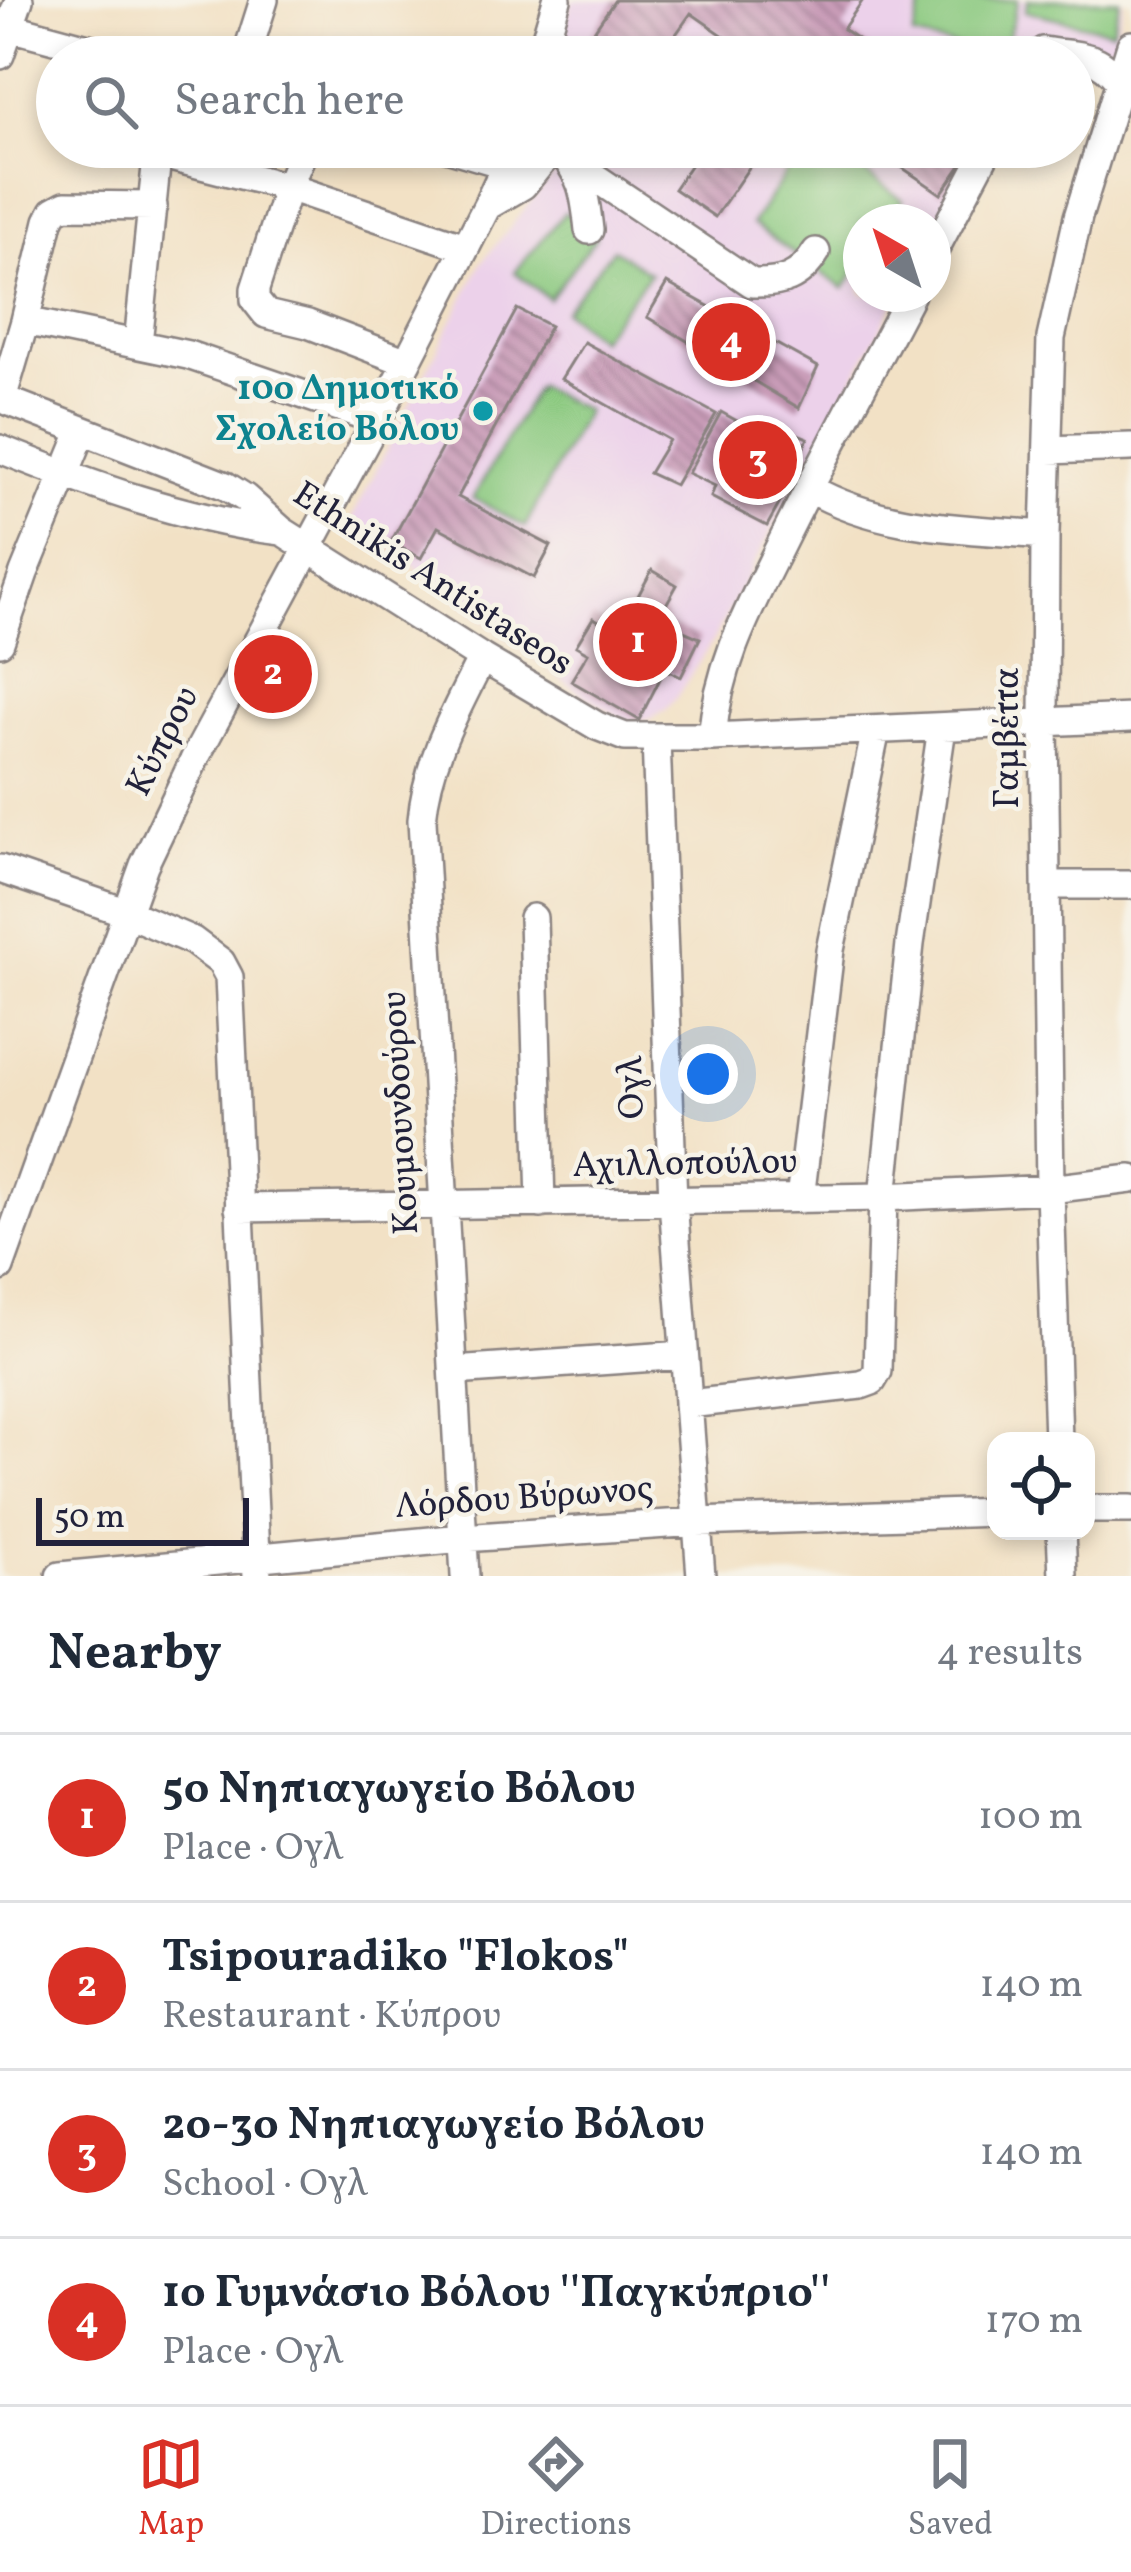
<!DOCTYPE html>
<meta charset="utf-8">
<style>
:root{--surface:#fff;--page:#f6f6f7;--text:#1f2937;--muted:#747a83;--line:#e0e1e3;--accent:#d93025}
body{margin:0;font-family:Vollkorn,serif;background:var(--page);color:var(--text)}
.controls{position:absolute;right:36px;bottom:36px;display:grid;overflow:hidden;border-radius:24px;box-shadow:0 6px 18px #0003}
.controls button{width:108px;height:108px;display:grid;place-items:center;padding:0;border:0;border-bottom:3px solid var(--line);background:var(--surface);color:var(--text);font:60px sans-serif}
.compass{position:absolute;left:843px;top:204px;width:108px;height:108px;border-radius:50%;background:var(--surface);box-shadow:0 6px 18px #0003;rotate:321deg}
.scale{position:absolute;left:36px;bottom:30px;width:213px;box-sizing:border-box;padding-left:12px;border:6px solid #22223b;border-top:0;font-size:33px;line-height:42px;white-space:nowrap;color:#22223b;-webkit-text-stroke:9px #f7f3e8;paint-order:stroke}
.you{position:absolute;left:708px;top:1074px;width:42px;height:42px;margin:-30px;border:9px solid #fff;border-radius:50%;background:#1a73e8;box-shadow:0 0 0 18px #1a73e833}
.badge{display:grid;place-items:center;width:78px;height:78px;border-radius:50%;background:var(--accent);color:#fff;font-size:39px;font-weight:700}
.pin{position:absolute;translate:-50% -50%;border:6px solid #fff;box-shadow:0 3px 12px #0006}
.list{margin:0;padding:0;list-style:none}
h2{display:flex;justify-content:space-between;align-items:center;height:156px;margin:0;padding:0 48px;font-size:51px}
h2 small{font-size:39px;font-weight:400;color:var(--muted)}
.list li{display:grid;grid-template-columns:78px 1fr auto;gap:36px;align-items:center;box-sizing:border-box;height:168px;padding:0 48px;border-top:3px solid var(--line)}
.list b{display:block;font-size:45px;white-space:nowrap}
.list p{margin:0;font-size:39px;white-space:nowrap;color:var(--muted)}
.list em{font-size:39px;font-style:normal;color:var(--muted)}
.icon{flex:none;width:66px;height:66px;fill:none;stroke:currentColor;stroke-width:2;stroke-linecap:round;stroke-linejoin:round}
.map{position:relative;flex:none;width:1131px;height:1576px;overflow:hidden}
.search{position:absolute;background:var(--surface);box-shadow:0 6px 18px #0003;left:36px;right:36px;top:36px;height:132px;display:flex;align-items:center;gap:30px;box-sizing:border-box;padding:0 42px;border-radius:66px;color:var(--muted);font-size:45px}
.sheet{height:828px;background:var(--surface)}
nav{display:flex;justify-content:space-around;align-items:center;box-sizing:border-box;height:168px;border-top:3px solid var(--line);background:var(--surface);font-size:33px;color:var(--muted)}
nav a{display:grid;justify-items:center;gap:6px}
nav .on{color:var(--accent)}
.map>svg:first-child{display:block}
.built{fill:#ecd1ea}
.pitch{fill:#8bc980;stroke:#56765e;stroke-width:3}
.building{fill:url(#building-back-hatch)}
.lines{fill:none;stroke-linecap:round;stroke-linejoin:round}
.minor-casing{stroke:#8a8280;stroke-width:32}
.minor{stroke:#fff;stroke-width:27}
.culture-dot{fill:#0f9aa8;stroke:#f7f3e8;stroke-width:4.5}
.labels{text-anchor:middle;dominant-baseline:central;stroke-width:9;stroke-linejoin:round;paint-order:stroke}
.culture-label{font-size:36px;font-weight:bold;fill:#0d838f;stroke:#f7f3e8;text-anchor:end}
.street-label{font-size:36px;fill:#22223b;stroke:#f7f3e8}
</style>
<div class="map">
<svg width="1131" height="1576" viewBox="0 0 1131 1576">
<defs>
<pattern id="building-back-hatch" width="6" height="6" patternUnits="userSpaceOnUse" patternTransform="scale(3)"><rect width="6" height="6" fill="#c99cb8"/><path d="M-1 5l2 2M0 0l6 6M5-1l2 2" fill="none" stroke="#a37f97"/></pattern>
</defs>
<rect width="100%" height="100%" fill="#f7f3e8"/>
<filter id="ink" filterUnits="userSpaceOnUse"><feTurbulence type="fractalNoise" baseFrequency=".00833" numOctaves="2"/><feDisplacementMap in="SourceGraphic" scale="24" xChannelSelector="R" yChannelSelector="G"/><feConvolveMatrix kernelMatrix="1 2 1 2 8 2 1 2 1" color-interpolation-filters="sRGB"/></filter>
<filter id="wash" filterUnits="userSpaceOnUse"><feTurbulence type="fractalNoise" baseFrequency=".004" numOctaves="4" result="noise"/><feDisplacementMap in="SourceGraphic" scale="48" xChannelSelector="R" yChannelSelector="G"/><feGaussianBlur stdDeviation="2.7" result="paint"/><feColorMatrix in="noise" values="0 0 0 0 0 0 0 0 0 0 0 0 0 0 0 0 0 1.4 0 .05"/><feComposite in="paint" operator="in"/></filter>
<g filter="url(#wash)">
<rect width="100%" height="100%" fill="#f2e1c5"/>
<!-- built -->
<path class="built" d="M572,0H1124L1114,42L1104,50L1039,34L1026,57H555Z
M575,147H978L933,230V222H861V294H899L714,639L676,698L667,709L650,719L625,721L573,688L352,518L482,262Z"/>
<!-- pitch -->
<path class="pitch" d="M923,0H1018L1003,57L913,37Z
M1028,0H1120L1112,31L1025,11Z
M803,147H829L903,200L888,222H861V263L844,289L752,224Z
M565,212L596,237L549,299L515,272Z
M613,249L650,273L599,339L564,311Z
M537,386L586,411L525,527L473,498Z"/>
<g id="blocks">
<!-- building -->
<path class="building" d="M615,0H863L843,29L884,57H754L691,13L660,57H597L583,47Z
M703,147H763L715,217L674,189Z
M872,147H974L941,194Z
M667,283L818,367L799,408L647,317Z
M517,309L550,326L458,497L551,546L534,578L438,527L421,558L391,542Z
M584,342L716,414L675,485L649,473L669,440L561,379Z
M721,412L773,441L783,428L808,438L792,473L783,469L770,491L782,499L767,526L711,497L715,486L688,473Z
M652,570L677,585L663,610L667,624L700,638L681,677L665,669L639,720L571,681L588,653L576,646L593,618L619,631Z"/>
</g>
</g>
<g filter="url(#ink)">
<use href="#blocks" fill-opacity="0" stroke="#8a8280" stroke-width="3"/>
<g class="lines">
<!-- minor casing -->
<g class="minor-casing">
<path id="minor" d="M10,27L121,57
M0,55L19,0
M246,57L264,0
M540,57L557,0
M1037,57L1043,51C1087,58 1100,52 1127,92
M305,147L288,187L255,289V300L266,314L308,324L407,362
M446,147L507,165
M557,147C583,175 585,194 589,230
M158,154L288,187L465,247
M572,162L752,283C782,284 800,278 816,252
M487,206L523,185L554,147
M933,253L989,147
M25,321L188,355L377,420
M138,344L158,147
M0,398L226,486L245,498L282,531L482,658L597,726L625,737H712L1131,718
M2,399L25,321L49,221L54,211L65,205L153,206
M0,449C90,485 185,520 282,531
M1048,450L1131,447
M809,488C882,530 962,528 1045,535
M0,642L24,573L82,432
M712,737C719,661 750,607 783,540C824,457 868,376 911,294
M656,739L673,1201L701,1576
M0,869L125,912L193,941L221,962L229,977L257,1576
M1046,885H1131
M533,918L541,1204
M800,1199L830,950L876,730
M239,1208L883,1197L1050,1189L1131,1179
M0,1267L144,865L196,756L377,420L487,206L514,147
M454,1371L684,1355
M688,1404L861,1385L872,1381L878,1371L883,1197L910,944L942,728
M1058,1441L1050,1189L1044,723L1045,535L1051,338L1078,217L1131,45
M1086,1509H1131
M1061,1531L1063,1576
M60,1576L463,1538L697,1522L996,1512
M465,1576L422,820C427,761 456,710 482,658"/>
</g>
<!-- minor -->
<use href="#minor" class="minor"/>
</g>
</g>
<!-- markers -->
<circle class="culture-dot" cx="483" cy="411" r="12"/>
<g class="labels">
<!-- culture labels -->
<g class="culture-label">
<text x="459" y="390">10ο Δημοτικό<tspan x="459" dy="41">Σχολείο Βόλου</tspan></text>
</g>
<!-- street labels -->
<g class="street-label">
<text transform="translate(432 580) rotate(33)">Ethnikis Antistaseos</text>
<text transform="translate(1009 738) rotate(-90)">Γαμβέττα</text>
<text transform="translate(164 742) rotate(-63)">Κύπρου</text>
<text transform="translate(633 1087) rotate(-92)">Ογλ</text>
<text transform="translate(402 1113) rotate(-93)">Κουμουνδούρου</text>
<text transform="translate(685 1165) rotate(-1)">Αχιλλοπούλου</text>
<text transform="translate(524 1499) rotate(-4)">Λόρδου Βύρωνος</text>
</g>
</g>
</svg>
<div class="controls">
<button><svg class="icon" aria-label="locate" viewBox="0 0 24 24"><circle cx="12" cy="12" r="6"/><path d="M12 2v4M12 18v4M2 12h4M18 12h4"/></svg></button>
</div>
<svg class="compass" viewBox="-18 -18 36 36"><path d="M0-13l5 13h-10z" fill="#e53935"/><path d="M0 13l5-13h-10z" fill="#747a83"/></svg>
<div class="scale">50 m</div>
<div class="you"></div>
<div class="pin badge" style="left:638px;top:642px">1</div>
<div class="pin badge" style="left:273px;top:674px">2</div>
<div class="pin badge" style="left:758px;top:460px">3</div>
<div class="pin badge" style="left:731px;top:342px">4</div>
<div class="search"><svg class="icon" aria-label="search" viewBox="0 0 24 24"><circle cx="10" cy="10" r="6"/><path d="M15 15l6 6"/></svg>Search here</div>
</div>
<section class="sheet">
<h2>Nearby<small>4 results</small></h2>
<ul class="list">
<li><span class="badge">1</span><div><b>5ο Νηπιαγωγείο Βόλου</b><p>Place · Ογλ</p></div><em>100 m</em></li>
<li><span class="badge">2</span><div><b>Tsipouradiko &quot;Flokos&quot;</b><p>Restaurant · Κύπρου</p></div><em>140 m</em></li>
<li><span class="badge">3</span><div><b>2ο-3ο Νηπιαγωγείο Βόλου</b><p>School · Ογλ</p></div><em>140 m</em></li>
<li><span class="badge">4</span><div><b>1ο Γυμνάσιο Βόλου ''Παγκύπριο''</b><p>Place · Ογλ</p></div><em>170 m</em></li>
</ul>
</section>
<nav>
<a class="on"><svg class="icon" aria-label="map" viewBox="0 0 24 24"><path d="M3 6l6-2 6 2 6-2v14l-6 2-6-2-6 2zM9 4v14M15 6v14"/></svg>Map</a>
<a><svg class="icon" aria-label="directions" viewBox="0 0 24 24"><path d="M12 3l9 9-9 9-9-9zM9 14v-3h6M13 9l2 2-2 2"/></svg>Directions</a>
<a><svg class="icon" aria-label="saved" viewBox="0 0 24 24"><path d="M7 4h10v16l-5-4-5 4z"/></svg>Saved</a>
</nav>
